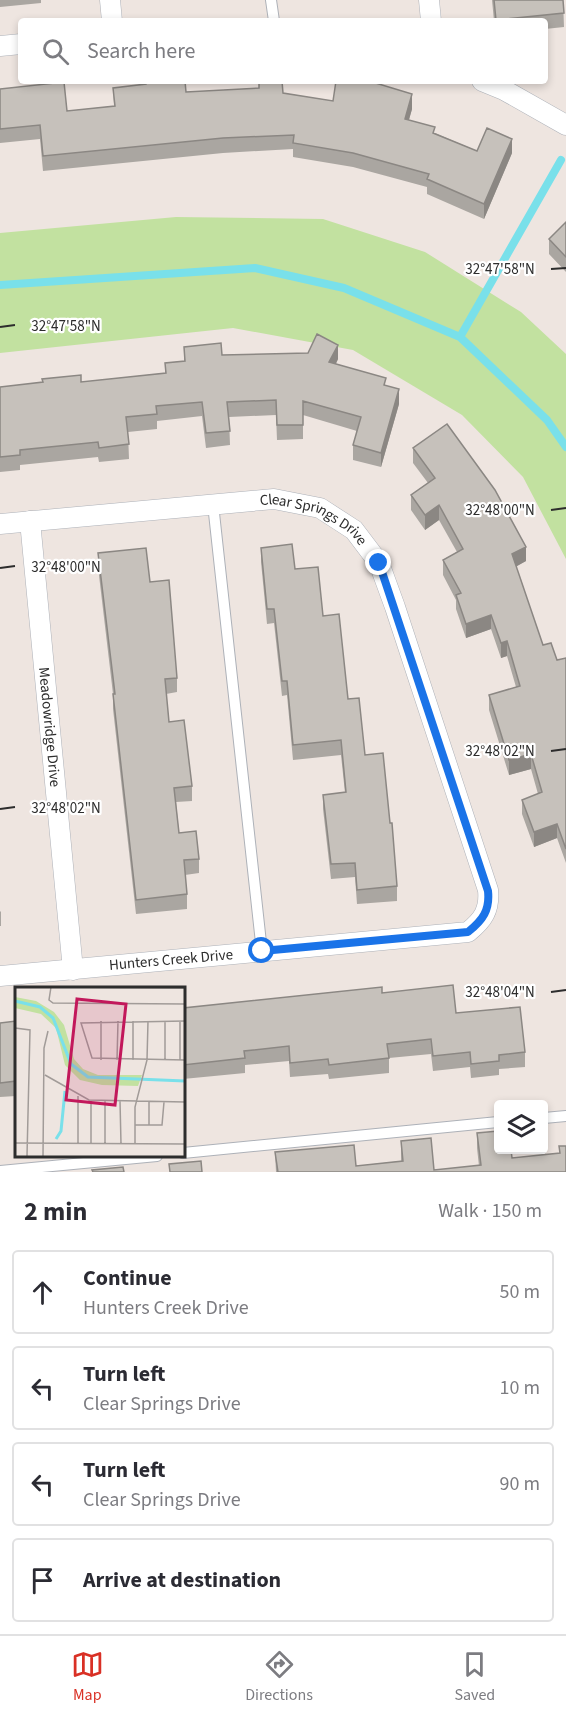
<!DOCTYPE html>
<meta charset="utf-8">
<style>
:root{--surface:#fff;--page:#f2f2f3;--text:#2b2b33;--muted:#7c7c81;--line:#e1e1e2;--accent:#d93025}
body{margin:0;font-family:"Source Sans 3",sans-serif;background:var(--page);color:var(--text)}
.controls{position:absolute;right:18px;bottom:18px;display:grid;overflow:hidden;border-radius:6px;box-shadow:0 3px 9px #0003}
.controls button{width:54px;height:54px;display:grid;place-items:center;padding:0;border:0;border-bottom:2px solid var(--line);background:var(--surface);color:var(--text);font:30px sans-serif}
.stop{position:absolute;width:18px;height:18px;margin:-14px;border:4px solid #1a73e8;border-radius:50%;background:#fff}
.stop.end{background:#1a73e8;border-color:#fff;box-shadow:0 2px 6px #0008}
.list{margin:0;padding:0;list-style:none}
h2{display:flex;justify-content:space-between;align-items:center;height:78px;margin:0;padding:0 24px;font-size:26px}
h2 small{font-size:20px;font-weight:400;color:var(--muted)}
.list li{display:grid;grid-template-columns:39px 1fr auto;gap:18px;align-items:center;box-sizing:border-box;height:84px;margin:0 12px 12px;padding:0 12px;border:2px solid var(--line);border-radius:6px}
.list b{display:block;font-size:22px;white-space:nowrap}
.list p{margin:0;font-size:20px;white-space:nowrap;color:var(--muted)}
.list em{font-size:20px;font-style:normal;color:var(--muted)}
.icon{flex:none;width:33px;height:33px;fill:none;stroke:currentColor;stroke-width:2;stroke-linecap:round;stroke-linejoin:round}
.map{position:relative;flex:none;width:566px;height:1172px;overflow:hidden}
.search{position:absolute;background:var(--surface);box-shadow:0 3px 9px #0003;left:18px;right:18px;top:18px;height:66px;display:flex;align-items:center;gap:15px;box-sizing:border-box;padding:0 21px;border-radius:6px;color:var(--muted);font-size:22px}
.sheet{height:462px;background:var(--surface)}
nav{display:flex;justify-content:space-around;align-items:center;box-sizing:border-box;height:84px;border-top:2px solid var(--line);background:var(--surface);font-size:16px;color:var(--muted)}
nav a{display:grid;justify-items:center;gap:3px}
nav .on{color:var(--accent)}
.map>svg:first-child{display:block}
.green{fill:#c2e1a0}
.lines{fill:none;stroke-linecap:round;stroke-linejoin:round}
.stream{stroke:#79e0ea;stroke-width:8}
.service-casing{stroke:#adb1b8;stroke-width:12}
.minor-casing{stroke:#adb1b8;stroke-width:21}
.service{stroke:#fff;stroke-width:10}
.minor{stroke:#fff;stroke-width:20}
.wall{fill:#aaa6a1}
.shaded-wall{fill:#8b8783}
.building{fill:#c6c1bb;stroke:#8b8783;stroke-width:1.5}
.route{stroke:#1a73e8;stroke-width:8}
.ticks{fill:none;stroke:#2d2d2d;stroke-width:2}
.labels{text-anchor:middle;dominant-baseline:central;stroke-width:4.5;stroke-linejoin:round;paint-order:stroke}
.street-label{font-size:15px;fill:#2d2d2d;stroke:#fff}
.inset-river{fill:none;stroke:#79e0ea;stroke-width:3}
.inset-road{fill:none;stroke:#a19b98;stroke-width:1.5}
.view{fill:#c2185b;fill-opacity:0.15;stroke:#c2185b;stroke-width:3}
.inset-edge{fill:none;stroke:#2d2d2d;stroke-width:3}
.ticks-label{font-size:15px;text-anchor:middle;fill:#2d2d2d;stroke:#fff;stroke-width:4.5;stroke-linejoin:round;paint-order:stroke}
</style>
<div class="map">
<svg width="566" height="1172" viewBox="0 0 566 1172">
<rect width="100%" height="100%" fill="#eee5e0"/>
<!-- green -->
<path class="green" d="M176,217L323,219L425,252L521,312L566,354V559L523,477L462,415L353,350L233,328L0,353V233Z"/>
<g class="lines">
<!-- stream -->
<path class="stream" d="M0,285L255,268L344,288L460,337L547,420L566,447
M460,337L561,160"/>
<!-- service casing -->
<g class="service-casing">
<path id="service" d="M271,0L274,21
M213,504L262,952
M544,1118L566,1116
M183,1153L498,1122
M0,1171L157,1156"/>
</g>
<!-- minor casing -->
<g class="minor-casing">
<g id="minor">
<path d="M110,0L112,21"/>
<path d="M429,0L431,21"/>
<path d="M0,46L21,44"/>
<path d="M482,81L504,90L566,125"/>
<path id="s1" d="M30,521L73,970"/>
<path id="s2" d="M0,524L274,499L320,508L354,530L379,563L395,607L488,890C490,910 483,920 468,932L0,976"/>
</g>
</g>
<!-- service -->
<use href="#service" class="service"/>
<!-- minor -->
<use href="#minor" class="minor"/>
</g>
<!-- wall -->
<path class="wall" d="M0,0H41V3L0,7Z
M492,0H563L564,27L545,29V21H494Z
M146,81H185L186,92L259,88V81L283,93L333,101L412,109L409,120L435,133L477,151L512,153L484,219L427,194V187L353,167L293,157V149L223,153L43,171L40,139L0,143V89L67,111L114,106L113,88L146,84Z
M566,222V272L549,254V239Z
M184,347L222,355L338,359L336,364L386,386L399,404L381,467L353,460V445L357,431L303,415V439L277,440L276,415L229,417L230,445L206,448L202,416L157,421V429L128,432L129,459L99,462L98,457L20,465V470L0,472V387L81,382L165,373V363L184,361Z
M413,448L526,561L516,566L543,645L557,660L566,658V863L557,838L534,847L522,814V800L538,794L531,769L509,775L489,710V695L516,687L507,656L501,658L491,629L466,638L456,609V600L443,575V560L457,552L439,520L425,530L411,510V495L428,483L413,463Z
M261,548L295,569L323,616L365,755L397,886V901L357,904L355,877L331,879L323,809V795L345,793L341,755L293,760L287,695L282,696L274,623L267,624L261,562Z
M98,553L150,582L177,678V692L166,694L169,722L192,786V801L176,802L179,833L199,859V873L185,875L187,894V909L136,914L113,709V694L98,567Z
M1,911V926H0V912Z
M382,993L456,1013L525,1052V1067L499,1069V1075L471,1078L470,1067L433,1071L431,1054L389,1058V1073L329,1079L328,1074L290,1077L289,1061L245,1065V1073L183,1079V1008Z
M16,1021V1096L0,1097V1023Z
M477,1133L512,1158L559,1153V1146L566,1172H276L275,1152L356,1166L401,1161V1141L434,1170L479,1166L477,1148Z"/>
<!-- shaded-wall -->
<path class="shaded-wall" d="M412,94V109L405,133V119Z
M512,139V153L484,219V204Z
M338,345V359L329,377V362Z
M399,389V404L381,467V453Z
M439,505V520L425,530V515Z
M526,547V561L512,569V554Z
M491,615V629L466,638V624Z
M507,641V656L501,658V643Z
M531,754V769L509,775V760Z
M557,824V838L534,847V832Z"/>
<!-- building -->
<path class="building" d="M494,0H563L564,13L496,20Z
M146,81H185L186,92L259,88V81H282L283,93L333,101L336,81H369L412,94L405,119L435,127L433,133L477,151L487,128L512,139L484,204L427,179L429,174L353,153L293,143L294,135L223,138L43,156L40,125L0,129V89L64,82L67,111L115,106L113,88L146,84Z
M566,222V257L549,239Z
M317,334L338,345L329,362L386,378L384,385L399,389L381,453L353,445L361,417L303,401V425H277L276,400L227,402L230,431L206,433L202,402L156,406L157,414L126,417L129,444L99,448L98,442L20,450V455L0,457V387L43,382L42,379L81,375V382L166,373L165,363L185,361L184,347L221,343L222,355L308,353Z
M447,424L495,490L526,547L512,554L543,645L551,643L557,660L566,658V849L557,824L534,832L522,800L542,792L531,754L509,760L489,695L520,686L507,641L501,643L491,615L466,624L456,595L461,593L443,560L463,549L439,505L425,515L411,495L435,478L413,448Z
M292,544L295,569L318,567L323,616L339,614L348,699L359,698L365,755L383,753L390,823H392L397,886L357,890L355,863L331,864L323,795L346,792L341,740L293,745L287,681H282L274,609H267L261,548Z
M146,548L150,582L169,580L177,678L165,679L169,722L184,720L192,786L174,788L179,833L196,831L199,859L184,860L187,894L136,900L113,694H115L98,553Z
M453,985L456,1013L520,1007L525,1052L499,1055V1061L471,1064L470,1052L433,1056L431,1039L387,1044L389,1058L329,1065L328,1059L290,1063L289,1046L244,1051L245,1058L183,1065V1008L382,987V993Z
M16,1021V1081L0,1083V1023Z
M498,1131V1149H511L512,1158L560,1153L559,1146H566V1172H278L275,1152L354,1145L356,1166L403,1161L401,1141L431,1138L434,1170L481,1165L477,1133Z
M201,1161L202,1172H170L169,1164Z
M123,1167L124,1172H93L92,1170Z"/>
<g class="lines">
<!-- route -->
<path class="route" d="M262,951L468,932C483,920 490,910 488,891L379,563"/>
</g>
<!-- ticks -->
<path class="ticks" d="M551,269L566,268M0,327L15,325M551,510L566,508M0,568L15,566M551,751L566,749M0,809L15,807M551,992L566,990"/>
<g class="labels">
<!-- street labels -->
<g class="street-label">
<text stroke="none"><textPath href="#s2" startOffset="320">Clear Springs Drive</textPath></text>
<text stroke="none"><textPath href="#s1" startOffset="207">Meadowridge Drive</textPath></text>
<text transform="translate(171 960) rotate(-5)">Hunters Creek Drive</text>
</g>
</g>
<!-- overview -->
<g transform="translate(15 987)">
<rect width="170" height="170" fill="#eee5e0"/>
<path d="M0,10L21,14L39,25L49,38L59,72L68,82L83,88H127L123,99L87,98L65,93L50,78L41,41L26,27L0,21Z" fill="#c2e1a0"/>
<path class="inset-river" d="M0,14L25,20L38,31L56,77L73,90L170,94M41,152L46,144L50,104"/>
<path class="inset-road" d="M36,0L34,13L38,16L170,17M38,0L170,1M86,34V73M118,34V73M150,34V73M165,34V73M170,34L66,36L77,71L170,73M0,41L15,43L12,169M102,73L103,34M30,88L74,113L170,115M76,113V157M105,114L106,157M134,115V138M120,138H147L149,115M0,156L170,157M63,157V109M90,157V114M120,157V120L132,73L133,34M28,169L29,61L33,44"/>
<path class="view" d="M62,12L111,17L100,118L51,113Z"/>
<rect width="170" height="170" class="inset-edge"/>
</g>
<g class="ticks-label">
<text x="500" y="274">32°47'58"N</text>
<text x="66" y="331">32°47'58"N</text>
<text x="500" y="515">32°48'00"N</text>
<text x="66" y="572">32°48'00"N</text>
<text x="500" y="756">32°48'02"N</text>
<text x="66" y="813">32°48'02"N</text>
<text x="500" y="997">32°48'04"N</text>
</g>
</svg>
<div class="controls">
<button><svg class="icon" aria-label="layers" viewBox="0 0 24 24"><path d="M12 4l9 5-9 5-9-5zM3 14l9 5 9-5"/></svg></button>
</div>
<div class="stop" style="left:262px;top:951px"></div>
<div class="stop end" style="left:379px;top:563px"></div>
<div class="search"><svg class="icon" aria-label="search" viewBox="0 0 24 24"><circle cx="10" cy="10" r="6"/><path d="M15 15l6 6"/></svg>Search here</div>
</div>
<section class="sheet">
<h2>2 min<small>Walk · 150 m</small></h2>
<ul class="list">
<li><svg class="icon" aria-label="ahead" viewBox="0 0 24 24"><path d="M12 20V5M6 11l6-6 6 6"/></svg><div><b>Continue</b><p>Hunters Creek Drive</p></div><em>50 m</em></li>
<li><svg class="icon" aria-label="left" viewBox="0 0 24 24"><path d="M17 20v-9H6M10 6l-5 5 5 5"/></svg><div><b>Turn left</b><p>Clear Springs Drive</p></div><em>10 m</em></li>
<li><svg class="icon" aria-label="left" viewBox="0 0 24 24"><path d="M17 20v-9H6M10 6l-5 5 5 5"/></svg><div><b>Turn left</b><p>Clear Springs Drive</p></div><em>90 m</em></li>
<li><svg class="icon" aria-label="arrive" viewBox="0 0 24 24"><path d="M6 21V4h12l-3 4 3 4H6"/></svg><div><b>Arrive at destination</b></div></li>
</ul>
</section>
<nav>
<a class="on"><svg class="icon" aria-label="map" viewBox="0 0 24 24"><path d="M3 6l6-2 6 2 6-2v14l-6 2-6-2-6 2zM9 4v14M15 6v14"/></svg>Map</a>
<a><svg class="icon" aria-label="directions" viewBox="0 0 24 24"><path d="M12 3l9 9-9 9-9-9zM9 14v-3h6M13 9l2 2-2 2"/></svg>Directions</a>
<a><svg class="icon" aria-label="saved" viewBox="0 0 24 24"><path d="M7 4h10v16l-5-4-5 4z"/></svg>Saved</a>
</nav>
